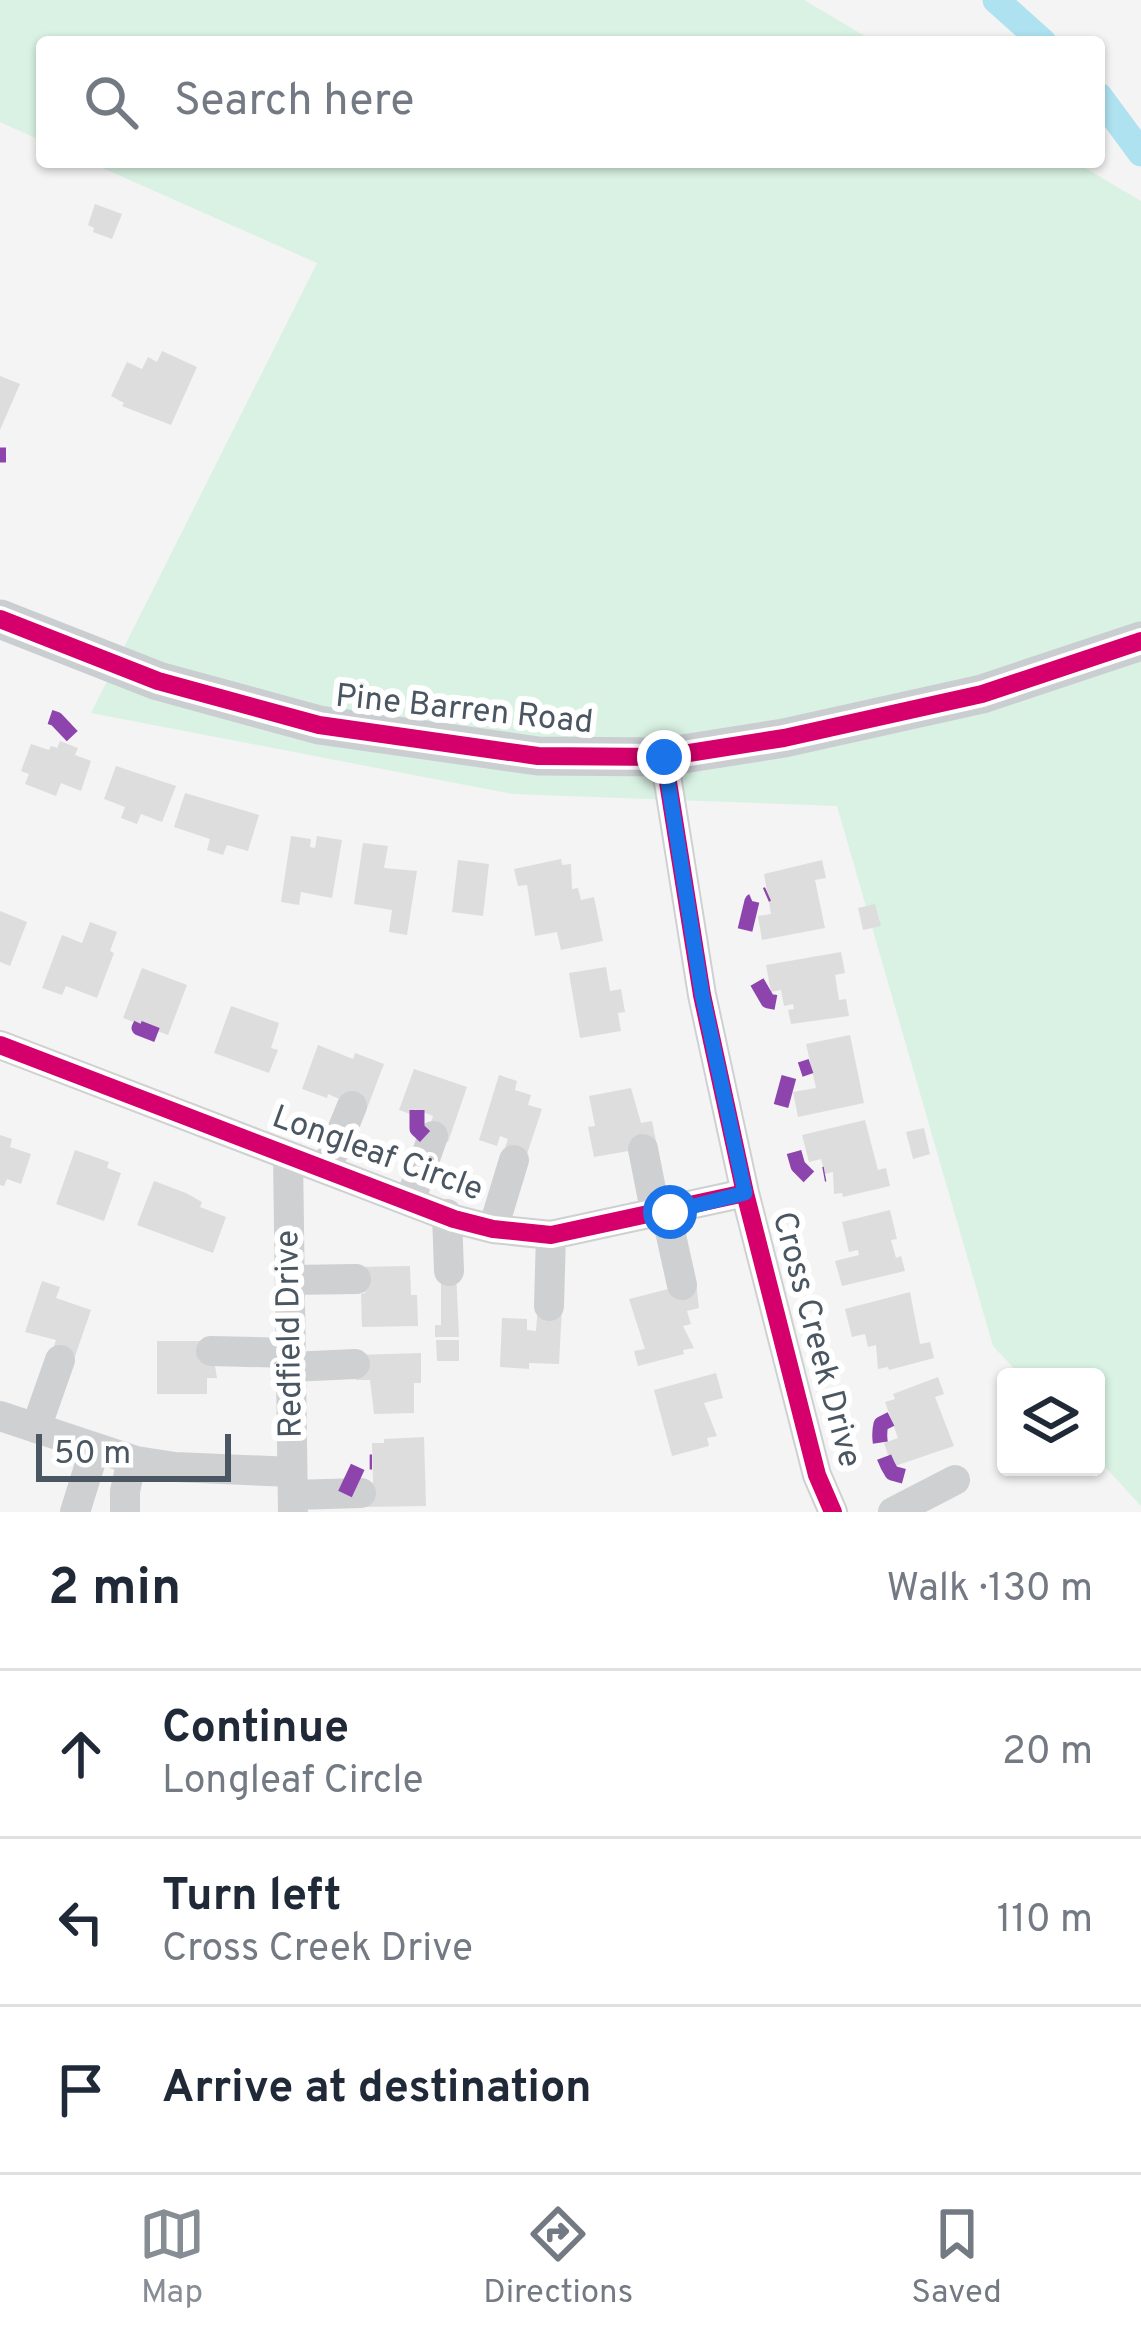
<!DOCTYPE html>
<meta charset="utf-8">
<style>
:root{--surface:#fff;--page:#f2f2f3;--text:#1f2937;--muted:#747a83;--line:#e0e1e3;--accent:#868d94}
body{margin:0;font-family:Overpass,sans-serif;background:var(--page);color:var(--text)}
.controls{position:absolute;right:36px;bottom:36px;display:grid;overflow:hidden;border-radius:12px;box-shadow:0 3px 9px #0004}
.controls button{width:108px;height:108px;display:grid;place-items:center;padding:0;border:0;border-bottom:3px solid var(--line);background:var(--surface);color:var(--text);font:60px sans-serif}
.scale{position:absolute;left:36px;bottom:30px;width:195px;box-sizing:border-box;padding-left:12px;border:6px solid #4a5661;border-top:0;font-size:33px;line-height:42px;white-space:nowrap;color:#4a5661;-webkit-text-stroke:9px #fff;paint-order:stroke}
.stop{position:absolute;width:36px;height:36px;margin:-27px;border:9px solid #1a73e8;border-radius:50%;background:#fff}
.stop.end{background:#1a73e8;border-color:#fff;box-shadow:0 3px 12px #0008}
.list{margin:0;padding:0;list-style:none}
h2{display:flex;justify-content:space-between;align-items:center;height:156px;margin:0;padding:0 48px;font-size:51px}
h2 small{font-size:39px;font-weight:400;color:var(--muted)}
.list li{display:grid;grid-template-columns:78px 1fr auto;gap:36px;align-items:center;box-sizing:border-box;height:168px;padding:0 48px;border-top:3px solid var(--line)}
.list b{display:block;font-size:45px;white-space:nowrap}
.list p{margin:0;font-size:39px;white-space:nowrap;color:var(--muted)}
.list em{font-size:39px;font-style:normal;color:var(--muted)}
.icon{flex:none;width:66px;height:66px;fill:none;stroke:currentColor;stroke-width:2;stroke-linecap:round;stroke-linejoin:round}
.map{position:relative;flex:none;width:1141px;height:1512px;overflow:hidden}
.search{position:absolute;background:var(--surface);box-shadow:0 3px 9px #0004;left:36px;right:36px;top:36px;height:132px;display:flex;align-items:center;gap:30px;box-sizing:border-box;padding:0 42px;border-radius:12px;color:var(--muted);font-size:45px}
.sheet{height:660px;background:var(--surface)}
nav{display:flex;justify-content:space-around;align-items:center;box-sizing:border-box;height:168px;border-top:3px solid var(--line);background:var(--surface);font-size:33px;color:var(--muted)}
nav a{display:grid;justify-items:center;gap:6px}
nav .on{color:var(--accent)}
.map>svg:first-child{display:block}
.green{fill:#d9f2e3}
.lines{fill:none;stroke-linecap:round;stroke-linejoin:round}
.canal{stroke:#aee2f0;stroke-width:27}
.building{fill:#ddddde}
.minor{stroke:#ced0d2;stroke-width:30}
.major{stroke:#caced1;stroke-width:39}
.quiet{stroke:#8e44ad;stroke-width:15;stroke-dasharray:30 15;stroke-linecap:butt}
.cycleway-casing{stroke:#fff;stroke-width:26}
.cycleway{stroke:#d6006c;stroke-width:18}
.route{stroke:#1a73e8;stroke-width:15}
.labels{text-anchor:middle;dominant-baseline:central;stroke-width:12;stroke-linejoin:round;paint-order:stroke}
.street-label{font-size:33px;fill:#4a5661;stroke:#fff}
</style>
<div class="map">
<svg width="1141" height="1512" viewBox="0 0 1141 1512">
<rect width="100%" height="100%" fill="#f4f4f4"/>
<!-- green -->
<path class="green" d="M0,0H804L875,42H42V141L0,122Z
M89,162H1075L1141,201V1506L1096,1457V1377H1022L993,1346L837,806L512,794L91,713L317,263Z"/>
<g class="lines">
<!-- canal -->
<path class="canal" d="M996,0L1043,42
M1099,96L1141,153"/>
</g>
<!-- building -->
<path class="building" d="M95,204L122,214L112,239L93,232L94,228L88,225Z
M162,351L197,367L171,425L122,406L124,403L111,396L127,362L142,369L148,357L157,362Z
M0,376L20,384L0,430Z
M60,741L78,748L75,755L91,761L81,791L61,783L56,796L25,784L29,774L21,771L31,744L49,750L51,746L57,748Z
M116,766L176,786L162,822L141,814L137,824L121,818L125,807L104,799Z
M185,793L259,815L248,851L227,845L223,855L207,850L210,839L174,827Z
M291,836L311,839L310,847L315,848L317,836L342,840L332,898L301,892L299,905L281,902Z
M363,843L388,846L384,868L417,871L407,935L389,932L392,910L354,904Z
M561,859L562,865L571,864L572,889L578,888L581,900L594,897L603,941L561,950L557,932L535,936L527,885L518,886L514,869Z
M458,860L489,864L483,916L452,912Z
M822,860L826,878L815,880L825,928L762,940L758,916L771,914L764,874Z
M875,904L881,926L863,930L858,908Z
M0,911L27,922L10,966L0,962Z
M90,922L117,932L110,951L114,953L97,998L66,986L62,995L42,988L62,935L82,943Z
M841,952L845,973L835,975L839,1000L846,999L849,1016L791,1024L788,1010L794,1009L793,1004L784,1006L781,990L771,992L766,965Z
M606,967L610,991L621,989L625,1012L618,1013L621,1031L580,1038L569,973Z
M142,968L187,985L168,1035L123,1018Z
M231,1006L279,1023L271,1048L278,1050L269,1073L214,1053Z
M850,1035L864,1103L798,1117L793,1092L816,1088L806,1044Z
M318,1045L353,1059L355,1053L384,1064L366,1111L328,1094L327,1098L302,1089Z
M414,1069L467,1087L448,1142L427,1134L433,1116L415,1109L413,1115L399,1110Z
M499,1075L517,1081L515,1090L531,1095L528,1105L542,1109L524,1163L502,1157L508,1139L500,1136L497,1146L479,1140Z
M631,1088L641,1123L652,1121L657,1146L594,1157L588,1127L595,1126L589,1096Z
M865,1120L878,1170L886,1168L890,1186L843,1197L842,1193L834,1194L833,1172L825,1174L821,1159L809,1162L802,1135Z
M924,1128L930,1154L913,1159L906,1132Z
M0,1135L12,1139L10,1147L31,1154L21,1184L7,1179L4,1186L0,1185Z
M75,1150L109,1162L107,1168L121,1173L104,1221L56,1204Z
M154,1181L186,1193L202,1202L200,1207L226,1217L213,1253L137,1225Z
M890,1210L897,1239L891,1240L896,1258L901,1256L905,1271L842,1286L835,1261L859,1255L858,1250L849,1252L842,1222Z
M410,1266L411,1295H417L418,1326L362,1327L361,1294L367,1292H356L355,1267Z
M441,1271H456L459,1337H435V1325H441Z
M42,1281L60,1287L56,1298L91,1310L72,1365L50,1357L56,1340L25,1332Z
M696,1282L699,1308L687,1311L691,1324L683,1326L694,1348L683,1350L684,1354L638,1366L634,1351L645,1349L629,1299Z
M910,1292L920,1344L930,1342L934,1358L889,1370L888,1367L878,1369L876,1345L868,1347L865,1334L852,1337L845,1309Z
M538,1305L562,1307L559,1364L529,1363V1369L500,1367L502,1318L527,1319V1330L536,1331Z
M436,1340H459V1361H437Z
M157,1341H211L217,1378H207V1394H157Z
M421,1353V1383H414V1413L374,1414L370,1380H356L355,1355Z
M716,1373L723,1398L704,1403L717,1436L707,1438L709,1446L672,1456L654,1390Z
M938,1377L944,1394L935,1397L954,1446L892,1467L884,1443L898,1438L885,1402L895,1399L893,1394Z
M424,1437L426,1506L362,1507L361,1484L373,1483L372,1443H384V1439Z"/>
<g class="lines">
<!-- minor -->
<path class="minor" d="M664,757L702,995L745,1193L817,1475L833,1512
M0,1045L454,1219L493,1229L551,1235L745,1193
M643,1149L656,1215
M288,1156L293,1512
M326,1170L352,1106
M410,1201L433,1136
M666,1213L682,1285
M447,1214L449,1271
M493,1229L514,1160
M290,1280L356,1279
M549,1306L551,1235
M211,1351L291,1353
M291,1367L355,1364
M0,1416L136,1461L175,1467L292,1472
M36,1428L60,1360
M293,1495L361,1493
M75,1512L95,1448
M125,1512V1491L132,1460
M893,1512L955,1480"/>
<!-- major -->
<path class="major" d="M0,619L158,681L319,725L538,756L664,757L784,738L982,694L1141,641"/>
<!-- quiet -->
<path class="quiet" d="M0,455H6
M50,717L56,719L73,737L72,746
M745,930L752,901L768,894
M757,982L768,1001L784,1004
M141,1024L139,1028L157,1035
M781,1106L790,1073L811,1066
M417,1110V1129L431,1142
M794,1152L798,1166L809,1177L825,1174
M891,1419L881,1424C877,1440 883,1459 892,1473L914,1479
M345,1494L360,1462H372"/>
<!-- cycleway casing -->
<g class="cycleway-casing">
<path id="cycleway" d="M0,619L158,681L319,725L538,756L664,757L784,738L982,694L1141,641
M664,757L702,995L745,1193L817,1475L833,1512
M0,1045L454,1219L493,1229L551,1235L745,1193"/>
</g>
<!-- cycleway -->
<use href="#cycleway" class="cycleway"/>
</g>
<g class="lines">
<!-- route -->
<path class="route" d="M664,757L702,994L745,1193L670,1212"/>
</g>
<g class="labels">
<!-- street labels -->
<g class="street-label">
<text transform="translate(464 711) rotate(6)">Pine Barren Road</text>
<text transform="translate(377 1155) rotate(20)">Longleaf Circle</text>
<text transform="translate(291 1334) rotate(-91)">Redfield Drive</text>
<text transform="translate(815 1340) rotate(75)">Cross Creek Drive</text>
</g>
</g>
</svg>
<div class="controls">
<button><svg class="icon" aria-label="layers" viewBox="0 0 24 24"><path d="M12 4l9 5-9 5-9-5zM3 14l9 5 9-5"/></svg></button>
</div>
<div class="scale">50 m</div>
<div class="stop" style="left:670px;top:1212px"></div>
<div class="stop end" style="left:664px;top:757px"></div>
<div class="search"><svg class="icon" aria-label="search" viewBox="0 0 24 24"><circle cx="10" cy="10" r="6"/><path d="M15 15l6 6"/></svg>Search here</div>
</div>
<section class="sheet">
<h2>2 min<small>Walk · 130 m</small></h2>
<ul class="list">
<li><svg class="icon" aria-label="ahead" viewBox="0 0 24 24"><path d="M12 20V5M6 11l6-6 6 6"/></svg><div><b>Continue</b><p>Longleaf Circle</p></div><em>20 m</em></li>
<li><svg class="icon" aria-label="left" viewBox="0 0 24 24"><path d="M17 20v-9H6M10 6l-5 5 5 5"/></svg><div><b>Turn left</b><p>Cross Creek Drive</p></div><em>110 m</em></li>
<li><svg class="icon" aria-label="arrive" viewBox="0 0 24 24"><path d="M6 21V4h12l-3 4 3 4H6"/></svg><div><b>Arrive at destination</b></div></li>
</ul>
</section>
<nav>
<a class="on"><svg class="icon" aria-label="map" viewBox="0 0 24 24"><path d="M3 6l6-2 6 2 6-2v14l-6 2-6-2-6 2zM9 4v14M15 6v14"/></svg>Map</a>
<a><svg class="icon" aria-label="directions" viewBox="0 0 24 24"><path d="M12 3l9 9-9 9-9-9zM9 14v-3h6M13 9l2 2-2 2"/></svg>Directions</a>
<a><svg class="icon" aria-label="saved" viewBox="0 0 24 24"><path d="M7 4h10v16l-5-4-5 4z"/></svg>Saved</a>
</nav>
